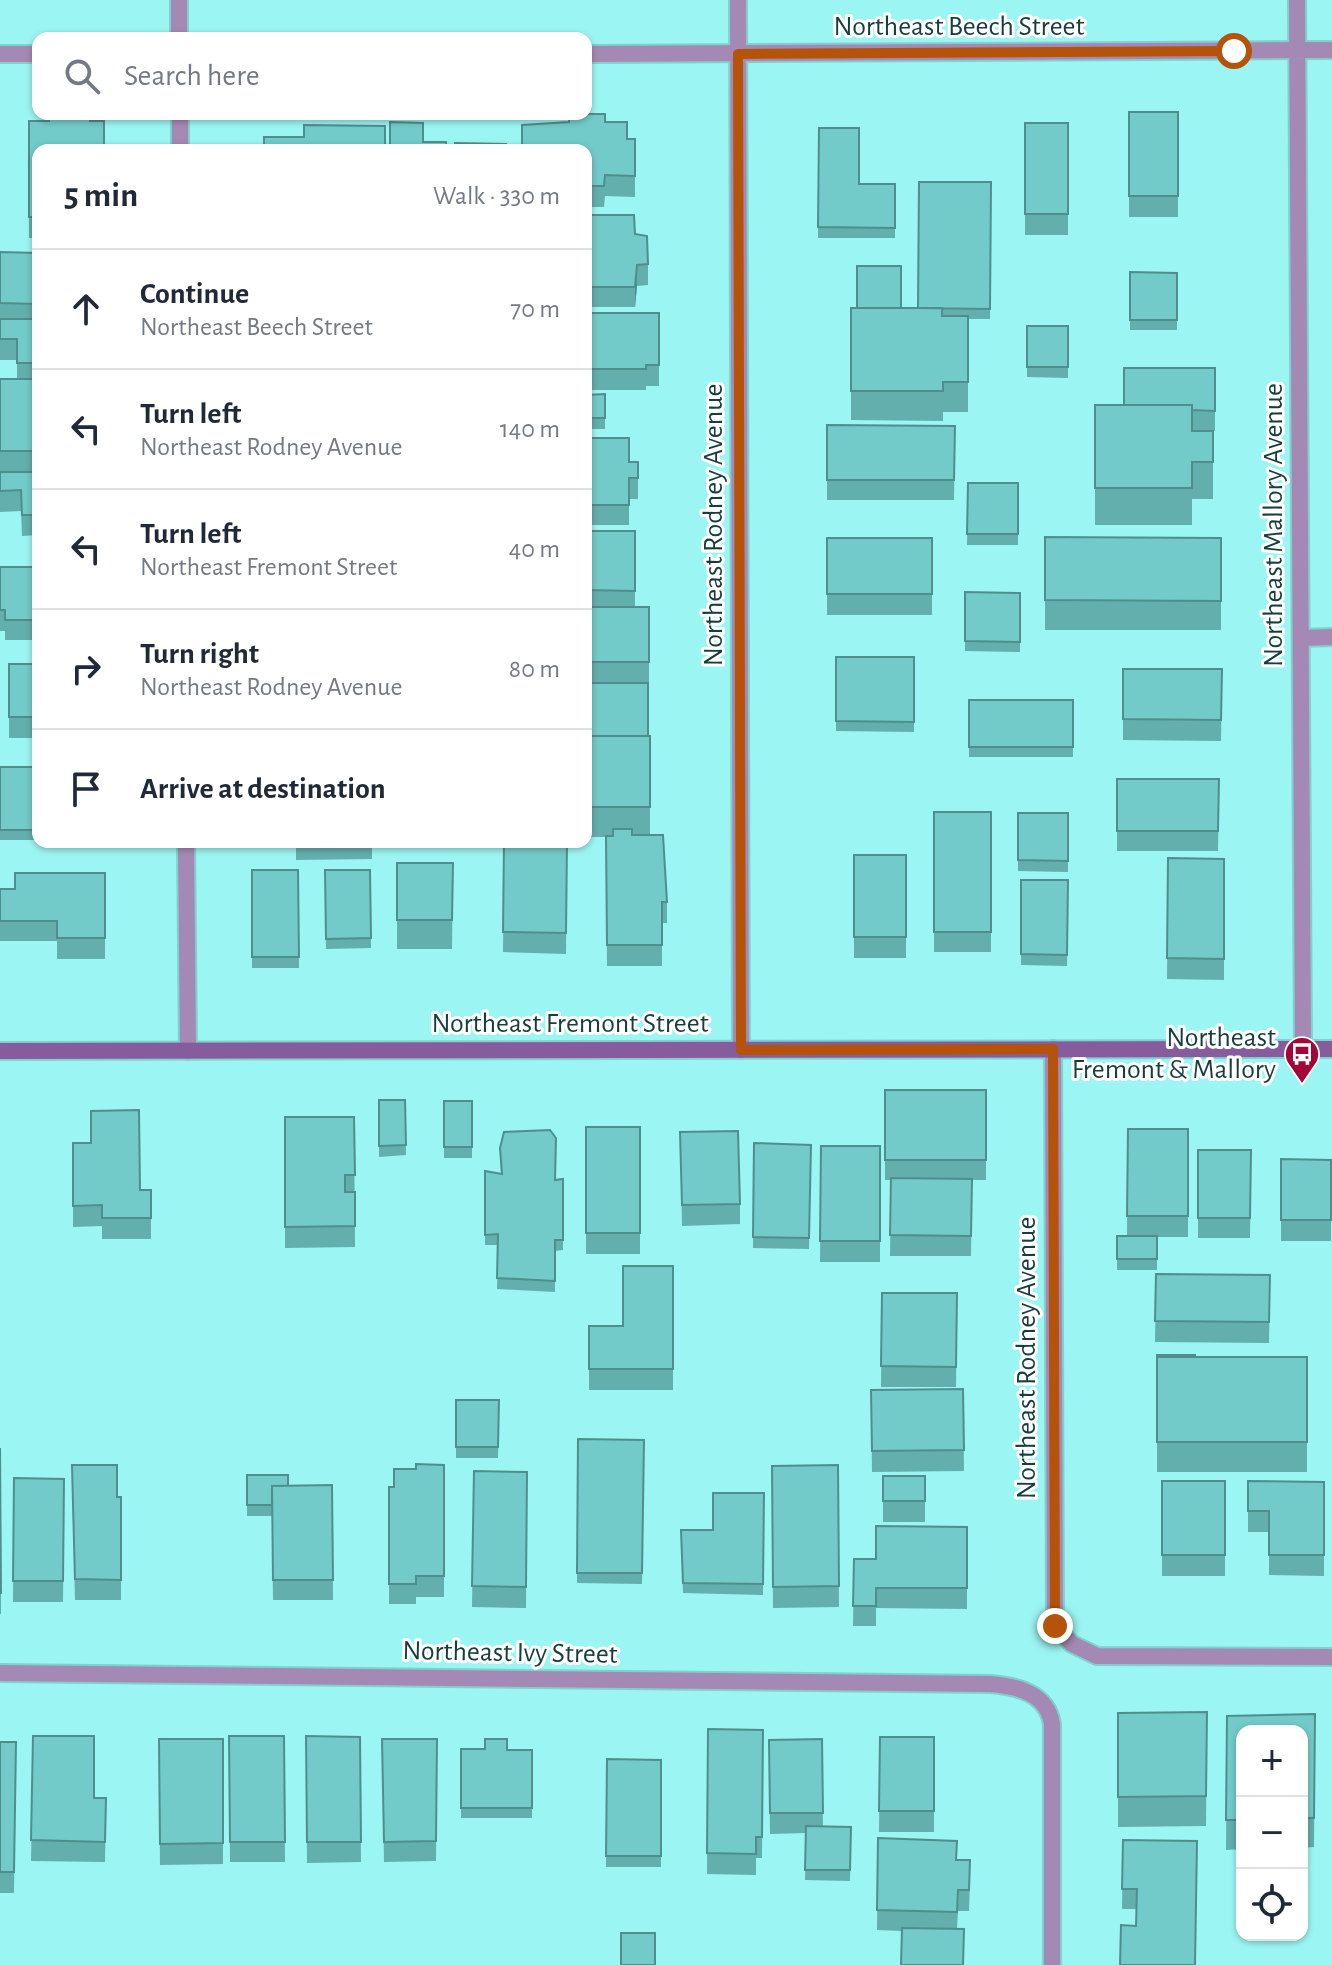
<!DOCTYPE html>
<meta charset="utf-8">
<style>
:root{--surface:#fff;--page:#f2f2f3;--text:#1f2937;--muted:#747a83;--line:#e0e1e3}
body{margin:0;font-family:"Alegreya Sans",sans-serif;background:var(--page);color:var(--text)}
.controls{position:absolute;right:24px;bottom:24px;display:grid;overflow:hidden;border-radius:16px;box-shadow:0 2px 6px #0004}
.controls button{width:72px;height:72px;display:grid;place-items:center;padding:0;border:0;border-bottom:2px solid var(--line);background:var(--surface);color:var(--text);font:40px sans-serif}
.stop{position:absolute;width:24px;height:24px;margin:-18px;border:6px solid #b45309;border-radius:50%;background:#fff}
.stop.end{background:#b45309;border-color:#fff;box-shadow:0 2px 8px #0008}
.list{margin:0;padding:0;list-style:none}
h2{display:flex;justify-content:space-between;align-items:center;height:104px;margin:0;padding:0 32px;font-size:34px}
h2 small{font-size:26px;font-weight:400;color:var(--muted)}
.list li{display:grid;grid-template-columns:52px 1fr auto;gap:24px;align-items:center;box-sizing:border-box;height:120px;padding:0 32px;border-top:2px solid var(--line)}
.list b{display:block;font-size:30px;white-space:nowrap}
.list p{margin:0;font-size:26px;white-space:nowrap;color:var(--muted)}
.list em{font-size:26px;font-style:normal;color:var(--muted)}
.icon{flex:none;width:44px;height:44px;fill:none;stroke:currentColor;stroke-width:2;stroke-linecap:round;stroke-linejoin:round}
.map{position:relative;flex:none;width:1332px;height:1965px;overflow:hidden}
.search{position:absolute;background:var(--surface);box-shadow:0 2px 6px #0004;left:32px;top:32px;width:560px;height:88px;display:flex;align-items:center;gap:20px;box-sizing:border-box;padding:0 28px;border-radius:16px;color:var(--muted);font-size:30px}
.panel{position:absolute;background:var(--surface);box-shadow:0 2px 6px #0004;left:32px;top:144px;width:560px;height:704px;border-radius:16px}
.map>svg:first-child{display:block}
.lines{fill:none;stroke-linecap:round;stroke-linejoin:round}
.lane-casing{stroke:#81d0ce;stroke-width:20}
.street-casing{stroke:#81d0ce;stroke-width:20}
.secondary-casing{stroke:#81d0ce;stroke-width:20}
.lane{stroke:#a589b5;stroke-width:16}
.street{stroke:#a589b5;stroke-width:16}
.secondary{stroke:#865c9d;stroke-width:16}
.wall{fill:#62afad}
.shaded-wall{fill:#508e8d}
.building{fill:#72cbc9;stroke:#508e8d;stroke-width:2}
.route{stroke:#b45309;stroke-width:10}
.labels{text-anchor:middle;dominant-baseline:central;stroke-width:6;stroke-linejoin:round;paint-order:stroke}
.street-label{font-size:28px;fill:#173d3d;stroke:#fff}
.poi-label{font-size:28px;fill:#173d3d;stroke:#fff;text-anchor:end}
</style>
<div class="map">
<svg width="1332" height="1965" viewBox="0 0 1332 1965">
<rect width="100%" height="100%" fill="#9bf5f2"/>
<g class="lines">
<!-- lane casing -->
<g class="lane-casing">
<path id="lane" d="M1301,638L1332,637"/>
</g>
<!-- street casing -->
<g class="street-casing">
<path id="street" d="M179,0V38
M738,0L741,1050
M1297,0L1303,1049
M0,54H38
M586,54L1332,50
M180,114V150
M186,842L188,1051
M1053,1049L1055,1626L1072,1644L1097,1656L1332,1657
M0,1673L990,1684C1017,1686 1047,1693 1052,1724V1965"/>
</g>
<!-- secondary casing -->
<g class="secondary-casing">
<path id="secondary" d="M0,1051L1332,1049"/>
</g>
<!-- lane -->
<use href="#lane" class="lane"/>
<!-- street -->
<use href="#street" class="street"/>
<!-- secondary -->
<use href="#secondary" class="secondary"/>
</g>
<!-- wall -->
<path class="wall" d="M1129,112H1178V217H1129Z
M90,114L38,150V238H29V121H49Z
M569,122H605L627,139H635V197L605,196L604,207H586V150Z
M1025,123H1068V235H1025Z
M819,128L859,184H895V238H818Z
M991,182L990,319H968V412H943V421L851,420V308H918Z
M586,215L635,234L648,264V285L637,286L635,307H586Z
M0,252L38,253V471H0V379H17V360H0Z
M1130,272L1177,273V330H1130Z
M586,313H659V386H646V390H586Z
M1027,326H1068V378L1027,377Z
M1215,368V431H1192H1213V499H1192V525H1095V405H1124Z
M605,394V429H586V395Z
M827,425L955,426L954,500H827Z
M586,438L629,462H638V499H629V525H586Z
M0,472H38V535L22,536L21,511L0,512Z
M968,483H1018V545H967Z
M586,531H635V607H649V683L586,682Z
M1045,537L1221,538V630H1045Z
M827,538H932V615H827Z
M0,567H38V640H5V631H0Z
M965,592L1020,593V652L965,651Z
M836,657H914V732L836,731Z
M9,664H38V738H9Z
M1123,669H1222L1221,741L1123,740Z
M586,683L648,736H650V835L667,902V923H662V966H607L606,837H586Z
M969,700H1073V757H969Z
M0,767H38V840H0Z
M1117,779H1219L1218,851H1117Z
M934,812H991V952H934Z
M1018,813H1068V872L1018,871Z
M282,842H372V859L296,860V843L282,844Z
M504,842H567L566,954L503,952Z
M854,855H906V958H854Z
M1168,858L1224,859V980L1167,979Z
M397,863H453L452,949H397Z
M252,870H298L299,968H252Z
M325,870H370L371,948L326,949Z
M105,873V959H57V941H0V889H15Z
M1021,880H1068L1067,966L1021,965Z
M885,1090H986V1180H972L971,1256H890L891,1180H885Z
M379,1100H405L406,1155L379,1157Z
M444,1101H472V1158H444Z
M285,1117H354L355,1247L285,1248Z
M586,1127H640V1254H586Z
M1128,1129H1188V1237H1157V1270H1117V1236H1127Z
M680,1132L740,1204V1224L682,1226Z
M73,1143L140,1190H151V1239H102V1226L73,1227Z
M754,1143L811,1145L809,1249L753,1248Z
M821,1146H880V1262H820Z
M500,1148L555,1180L563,1179V1250L555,1251V1292L497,1289L498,1245H485V1171L501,1174Z
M1198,1150H1251L1250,1238H1198Z
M1281,1159L1331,1160V1241H1281Z
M673,1266V1390H589V1326H623Z
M1156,1274L1270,1275L1269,1343L1155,1342Z
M882,1293H957L956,1387H881Z
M1157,1355L1195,1357H1307V1472H1157Z
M963,1389L964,1471L872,1472L871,1390Z
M456,1400H499L498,1458H456Z
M578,1439L644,1440L642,1584L577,1583Z
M0,1448L1,1593V1614H0Z
M444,1465V1597H416V1604H389V1487H394L416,1469Z
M838,1465L839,1607L773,1608L772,1466Z
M474,1471L527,1472L526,1608L472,1607Z
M247,1475L288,1486L332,1485L333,1600H273L272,1516H247Z
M883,1476H925V1522H883Z
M14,1478L64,1479L63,1602H13Z
M1162,1481H1225V1576H1162Z
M1248,1481L1324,1482V1576L1269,1575V1532H1248Z
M72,1485L121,1497V1600H75Z
M764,1493L763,1595L683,1593L681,1530H713Z
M967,1527V1609L876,1608V1626H853L854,1559H876Z
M1207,1712L1206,1826L1118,1827V1713Z
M1315,1714L1314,1847L1302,1848V1731H1242V1849L1226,1850L1227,1716Z
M708,1729L763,1730L762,1858H756V1875L707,1874Z
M33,1736L94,1798H106L105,1862L31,1861Z
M229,1736H284L285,1862H230Z
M306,1736L360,1737L361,1862L307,1863Z
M880,1737H934V1832H879Z
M159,1739H223V1864L160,1865Z
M382,1739H437L436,1861L384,1862Z
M822,1739L823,1827H851L850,1881L805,1880L806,1833L770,1834L769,1740Z
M0,1742H16L14,1893H0Z
M461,1749L532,1750V1818H461Z
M607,1759L661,1760V1867H606Z
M878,1838L957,1860L970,1881L969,1911H958L957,1929L902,1931L877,1930Z
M1123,1840L1197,1841L1136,1926V1909H1122Z"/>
<!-- shaded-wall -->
<path class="shaded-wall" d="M637,265V286L635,307V287Z"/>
<!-- building -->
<path class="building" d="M1129,112H1178V196H1129Z
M49,114H90V121H104V150H38V217H29V121H49Z
M569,114H605V122H627V139H635V176L605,175L604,186H586V150H522V125L569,122Z
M390,122L423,123V142H446V150H390Z
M1025,123H1068V214H1025Z
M304,125L385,126V150H264V137H304Z
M819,128H859V184H895V228L818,227Z
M455,143L506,144L505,150H455Z
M919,182H991L990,309L918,308Z
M586,215H634L635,234L647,236L648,264L637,265L635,287H586Z
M0,252L38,253V304L0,303Z
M857,266H901V308H857Z
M1130,272L1177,273V320H1130Z
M851,308H942V316H968V382H943V391H851Z
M586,313H659V365H646V369H586Z
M0,319H38V363H17V339H0Z
M1027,326H1068V367H1027Z
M1124,368H1215V411L1192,410V405H1124Z
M0,379H38V451H0Z
M605,394V418H586V395Z
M1095,405H1192V431H1213V462H1192V488H1095Z
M827,425L955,426L954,480H827Z
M586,438H629V462H638V478H629V505H586Z
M0,472H38V515H22L21,490L0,491Z
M968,483H1018V534H967Z
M586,531H635V591L586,590Z
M1045,537L1221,538V601L1045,600Z
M827,538H932V594H827Z
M0,567H38V620H5V610H0Z
M965,592L1020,593V642L965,641Z
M586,607H649V662H586Z
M836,657H914V722L836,721Z
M9,664H38V717H9Z
M1123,669H1222L1221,720L1123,719Z
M586,683H648V736H586Z
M969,700H1073V747H969Z
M586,736H650V807H586Z
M0,767H38V830H0Z
M1117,779H1219L1218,831H1117Z
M934,812H991V932H934Z
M1018,813H1068V861L1018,860Z
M613,829H632V835H663L667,902H662V945H607L606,836H613Z
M504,842H567L566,933L503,932Z
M854,855H906V937H854Z
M1168,858L1224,859V959L1167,958Z
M397,863H453L452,920H397Z
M252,870H298L299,957H252Z
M325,870H370L371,938L326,939Z
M15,873H105V938H57V921H0V889H15Z
M1021,880H1068L1067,955L1021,954Z
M885,1090H986V1160H885Z
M379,1100H405L406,1145L379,1146Z
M444,1101H472V1147H444Z
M139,1110L140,1190H151V1218H102V1205L73,1206V1143H91V1111Z
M285,1117H354L355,1175H345V1192H355V1226L285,1227Z
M586,1127H640V1233H586Z
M1128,1129H1188V1216H1127Z
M550,1130L556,1138L555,1180L563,1179V1240H555V1281L497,1278L498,1234L485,1235V1171L502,1174L500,1148L504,1132Z
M738,1131L740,1204L682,1205L680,1132Z
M754,1143L811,1145L809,1238L753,1237Z
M821,1146H880V1241H820Z
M1198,1150H1251L1250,1218H1198Z
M1281,1159L1331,1160V1220H1281Z
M891,1178L972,1179L971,1236L890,1235Z
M1117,1236H1157V1259H1117Z
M623,1266H673V1369H589V1326H623Z
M1156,1274L1270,1275L1269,1322L1155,1321Z
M882,1293H957L956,1367L881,1366Z
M1157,1355H1195V1357H1157Z
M1157,1357H1307V1442H1157Z
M963,1389L964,1450L872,1451L871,1390Z
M456,1400H499L498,1447H456Z
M578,1439L644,1440L642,1573H577Z
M0,1448L1,1593H0Z
M416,1464L444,1465V1576H416V1584H389V1487H394V1469H416Z
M72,1465H117V1497H121V1580L75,1579Z
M838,1465L839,1586L773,1587L772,1466Z
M474,1471L527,1472L526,1587L472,1586Z
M247,1475H288V1486H272V1505H247Z
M883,1476H925V1501H883Z
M14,1478L64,1479L63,1581H13Z
M1162,1481H1225V1555H1162Z
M1248,1481L1324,1482V1555H1269V1511H1248Z
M332,1485L333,1580H273L272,1486Z
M713,1493H764L763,1584L683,1583L681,1530H713Z
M876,1526L967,1527V1588H876V1606H853L854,1559H876Z
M1207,1712L1206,1796L1118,1797V1713Z
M1315,1714L1314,1818H1302V1731H1242V1820H1226L1227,1716Z
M708,1729L763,1730L762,1837H756V1854L707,1853Z
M33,1736H94V1798H106L105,1842L31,1840Z
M229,1736H284L285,1842H230Z
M306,1736L360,1737L361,1842H307Z
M880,1737H934V1811H879Z
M159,1739H223V1843L160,1844Z
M382,1739H437L436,1841L384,1842Z
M485,1739H507V1750H532V1808H461V1749H485Z
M822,1739L823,1813H770L769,1740Z
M0,1742H16L14,1872H0Z
M607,1759L661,1760V1856H606Z
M806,1826L851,1827L850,1870H805Z
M878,1838L957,1841L956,1860H970L969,1890H958L957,1912L877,1910Z
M1123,1840L1197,1841L1195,1965H1120L1121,1925L1136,1926L1137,1889H1122Z
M902,1928L964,1929L963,1965H901Z
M621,1933H655V1965H621Z"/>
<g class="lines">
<!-- route -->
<path class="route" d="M1055,1626L1053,1049L741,1050L738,54L1234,51"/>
</g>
<!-- icons -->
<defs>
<g id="bus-pin" transform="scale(1.8)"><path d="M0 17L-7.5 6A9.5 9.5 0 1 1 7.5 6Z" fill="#a30639" stroke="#fff"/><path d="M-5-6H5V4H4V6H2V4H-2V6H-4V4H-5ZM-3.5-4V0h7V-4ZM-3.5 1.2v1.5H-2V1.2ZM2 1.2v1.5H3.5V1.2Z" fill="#fff"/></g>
</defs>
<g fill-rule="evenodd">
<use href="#bus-pin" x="1302" y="1054"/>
</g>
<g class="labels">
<!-- street labels -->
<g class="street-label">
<text x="959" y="27">Northeast Beech Street</text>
<text transform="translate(714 525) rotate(-90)">Northeast Rodney Avenue</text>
<text transform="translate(1274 525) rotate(-90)">Northeast Mallory Avenue</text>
<text x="570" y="1024">Northeast Fremont Street</text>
<text transform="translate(1027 1358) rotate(-90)">Northeast Rodney Avenue</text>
<text transform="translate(510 1653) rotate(1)">Northeast Ivy Street</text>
</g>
<!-- poi labels -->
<g class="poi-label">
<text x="1276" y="1038">Northeast<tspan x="1276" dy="32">Fremont &amp; Mallory</tspan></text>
</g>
</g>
</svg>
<div class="controls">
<button>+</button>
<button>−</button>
<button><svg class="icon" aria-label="locate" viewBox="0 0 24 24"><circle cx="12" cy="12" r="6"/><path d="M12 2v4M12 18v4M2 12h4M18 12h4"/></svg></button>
</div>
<div class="stop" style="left:1234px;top:51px"></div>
<div class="stop end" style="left:1055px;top:1626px"></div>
<div class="search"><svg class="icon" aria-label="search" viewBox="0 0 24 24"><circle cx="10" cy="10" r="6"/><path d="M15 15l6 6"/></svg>Search here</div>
<section class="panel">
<h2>5 min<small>Walk · 330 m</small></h2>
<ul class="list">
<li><svg class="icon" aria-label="ahead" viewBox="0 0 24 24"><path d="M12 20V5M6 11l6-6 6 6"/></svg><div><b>Continue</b><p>Northeast Beech Street</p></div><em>70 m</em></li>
<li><svg class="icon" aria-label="left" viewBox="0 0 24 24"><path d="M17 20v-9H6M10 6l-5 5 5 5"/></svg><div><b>Turn left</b><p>Northeast Rodney Avenue</p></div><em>140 m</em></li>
<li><svg class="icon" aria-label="left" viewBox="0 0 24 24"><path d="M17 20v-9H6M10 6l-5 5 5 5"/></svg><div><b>Turn left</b><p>Northeast Fremont Street</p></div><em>40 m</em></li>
<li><svg class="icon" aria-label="right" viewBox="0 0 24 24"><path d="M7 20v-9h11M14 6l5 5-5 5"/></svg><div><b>Turn right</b><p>Northeast Rodney Avenue</p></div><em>80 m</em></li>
<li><svg class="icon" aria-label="arrive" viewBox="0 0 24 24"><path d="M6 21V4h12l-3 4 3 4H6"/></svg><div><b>Arrive at destination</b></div></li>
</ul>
</section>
</div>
